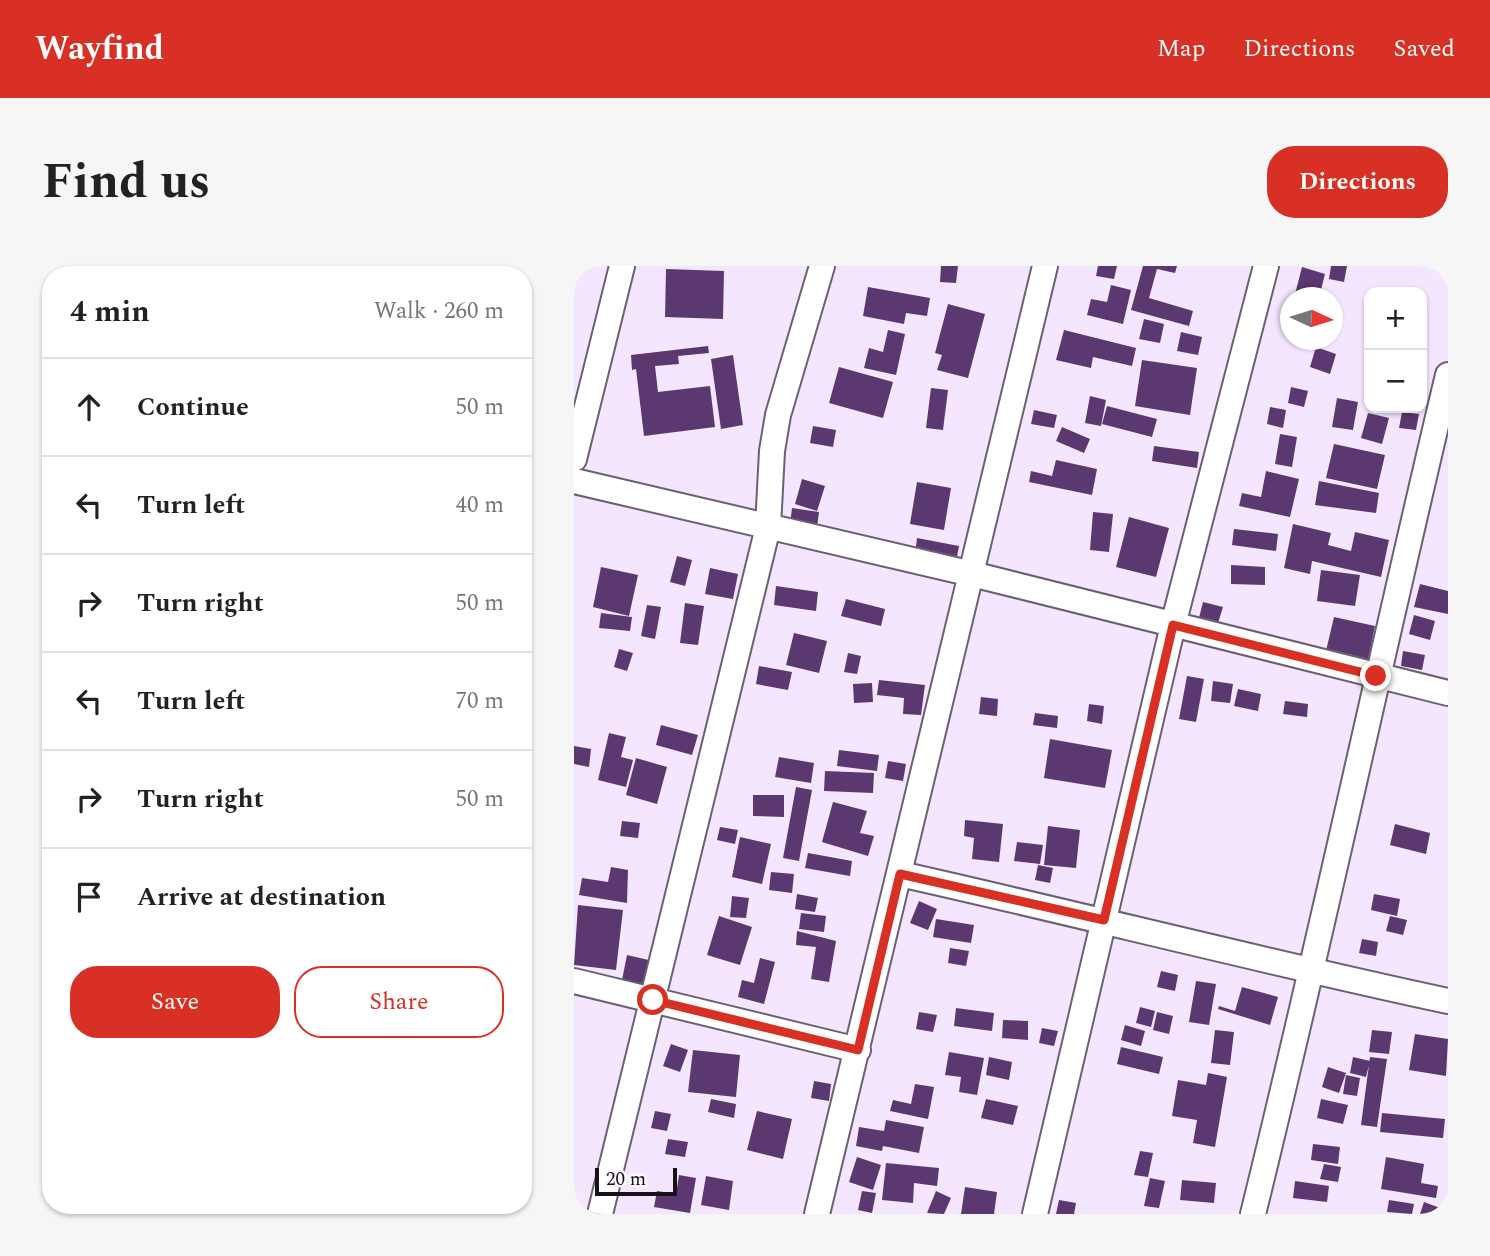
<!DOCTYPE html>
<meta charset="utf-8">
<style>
:root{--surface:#fff;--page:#f6f6f6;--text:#222;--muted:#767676;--line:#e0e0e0;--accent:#d93025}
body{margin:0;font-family:Spectral,serif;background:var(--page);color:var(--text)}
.controls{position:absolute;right:21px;top:21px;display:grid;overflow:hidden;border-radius:14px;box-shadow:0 2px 5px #0004}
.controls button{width:63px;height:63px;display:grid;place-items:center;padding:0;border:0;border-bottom:2px solid var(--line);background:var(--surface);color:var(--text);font:35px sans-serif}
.compass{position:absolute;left:706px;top:21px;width:63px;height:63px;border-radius:50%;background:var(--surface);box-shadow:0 2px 5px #0004;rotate:94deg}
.scale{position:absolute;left:21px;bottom:18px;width:82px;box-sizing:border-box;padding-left:7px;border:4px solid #17121a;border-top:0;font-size:19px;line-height:24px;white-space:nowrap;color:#17121a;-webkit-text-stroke:5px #fbf8fd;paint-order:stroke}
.stop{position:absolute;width:21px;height:21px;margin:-16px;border:5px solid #d93025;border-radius:50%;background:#fff}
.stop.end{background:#d93025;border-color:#fff;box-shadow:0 2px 7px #0008}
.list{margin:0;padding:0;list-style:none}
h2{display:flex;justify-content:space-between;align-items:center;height:91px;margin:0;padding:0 28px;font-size:30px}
h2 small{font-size:23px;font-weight:400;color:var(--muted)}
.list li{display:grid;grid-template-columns:46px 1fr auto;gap:21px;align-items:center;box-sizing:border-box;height:98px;padding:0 28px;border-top:2px solid var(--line)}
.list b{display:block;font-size:26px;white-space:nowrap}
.list em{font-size:23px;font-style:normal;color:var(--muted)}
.actions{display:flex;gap:14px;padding:21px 28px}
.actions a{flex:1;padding:16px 0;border:2px solid var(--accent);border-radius:28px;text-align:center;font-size:24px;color:var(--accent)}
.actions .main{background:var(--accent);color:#fff}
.icon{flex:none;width:38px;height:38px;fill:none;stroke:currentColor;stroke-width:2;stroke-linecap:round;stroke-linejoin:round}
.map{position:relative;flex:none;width:874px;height:948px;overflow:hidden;border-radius:28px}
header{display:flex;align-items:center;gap:42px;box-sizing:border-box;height:98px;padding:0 35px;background:var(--accent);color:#fff}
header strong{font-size:33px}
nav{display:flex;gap:38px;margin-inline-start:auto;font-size:24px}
.intro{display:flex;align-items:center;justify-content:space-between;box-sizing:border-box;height:168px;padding:0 42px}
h1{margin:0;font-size:49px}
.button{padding:18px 32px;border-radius:28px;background:var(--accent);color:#fff;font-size:24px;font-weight:700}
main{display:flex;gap:42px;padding:0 42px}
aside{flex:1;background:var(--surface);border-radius:28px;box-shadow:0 2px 5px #0004}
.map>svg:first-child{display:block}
.building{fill:#5b3970}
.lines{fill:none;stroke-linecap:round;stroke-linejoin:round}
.minor-casing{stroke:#6b6074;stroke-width:28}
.minor{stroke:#fff;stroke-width:24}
.route{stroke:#d93025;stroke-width:9}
</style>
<header>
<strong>Wayfind</strong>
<nav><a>Map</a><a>Directions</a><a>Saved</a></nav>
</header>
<div class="intro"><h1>Find us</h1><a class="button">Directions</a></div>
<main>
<aside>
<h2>4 min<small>Walk · 260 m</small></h2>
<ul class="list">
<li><svg class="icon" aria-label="ahead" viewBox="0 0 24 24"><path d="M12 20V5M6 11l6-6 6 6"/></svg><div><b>Continue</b></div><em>50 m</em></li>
<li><svg class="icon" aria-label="left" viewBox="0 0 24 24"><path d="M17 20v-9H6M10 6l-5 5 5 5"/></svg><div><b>Turn left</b></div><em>40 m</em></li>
<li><svg class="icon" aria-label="right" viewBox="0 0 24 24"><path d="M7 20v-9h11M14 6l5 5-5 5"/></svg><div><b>Turn right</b></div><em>50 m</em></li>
<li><svg class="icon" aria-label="left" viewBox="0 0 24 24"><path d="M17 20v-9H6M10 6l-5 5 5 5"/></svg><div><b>Turn left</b></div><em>70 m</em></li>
<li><svg class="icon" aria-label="right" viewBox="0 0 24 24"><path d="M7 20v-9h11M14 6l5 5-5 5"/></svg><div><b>Turn right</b></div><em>50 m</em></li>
<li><svg class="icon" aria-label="arrive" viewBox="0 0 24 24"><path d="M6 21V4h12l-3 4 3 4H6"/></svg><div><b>Arrive at destination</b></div></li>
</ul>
<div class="actions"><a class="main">Save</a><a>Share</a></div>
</aside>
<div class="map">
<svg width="874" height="948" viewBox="0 0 874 948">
<rect width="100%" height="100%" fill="#f4e6fe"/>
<!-- building -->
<path class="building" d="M367,0H384L382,17L366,16Z
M524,0H543L540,13L522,10Z
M569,0H603L601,7L583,3L575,32L619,45L615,60L557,44Z
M757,0H773L770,16L755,13Z
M728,1L751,8L745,32H720Z
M92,3L150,5L149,53L91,51Z
M537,19L557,24L549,58L513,49L517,33L533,36Z
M294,21L356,32L353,50L332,47L330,58L289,50Z
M374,38L411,48L394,112L363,104L368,89L361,87Z
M570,53L590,58L586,77L565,73Z
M314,64L331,68L322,109L290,102L295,82L309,86Z
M490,64L562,82L558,100L519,91L517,102L482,94Z
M607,66L628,71L624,89L603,85Z
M134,80L135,87L104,90L105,98L81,100L84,126L136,120L141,161L70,170L62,103L58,104L57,89Z
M742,81L762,88L756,108L736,101Z
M159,89L169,159L147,163L137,93Z
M568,94L623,102L616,149L561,140Z
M265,101L319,116L309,152L255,137Z
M717,121L734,125L730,141L714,137Z
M357,122L374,124L369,164L352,162Z
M516,130L532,134L527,160L511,157Z
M763,132L784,136L779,164L758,161Z
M533,140L583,153L578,171L528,158Z
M696,141L712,144L709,162L693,158Z
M460,144L483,149L480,162L457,158Z
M828,146L845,148L842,164L825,162Z
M794,147L815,152L808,178L787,172Z
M239,160L262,164L259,181L236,177Z
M488,161L516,173L510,187L482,175Z
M706,168L723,171L718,201L701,198Z
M760,178L811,189L803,223L752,212Z
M580,180L625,186L623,202L578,195Z
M482,194L523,203L518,229L455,216L457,205L478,210Z
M692,205L725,213L716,251L665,240L668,227L687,231Z
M228,213L251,220L243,245L221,238Z
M745,215L805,227L802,247L741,239Z
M343,216L377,222L370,264L336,258Z
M218,242L245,246L242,269L215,266Z
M519,246L539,248L535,286L516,284Z
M555,251L595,262L582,311L542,301Z
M719,258L757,267L754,279L777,285L781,266L815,274L807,311L738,295L736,308L710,302Z
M660,263L704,268L702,285L658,279Z
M343,272L385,280L382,296L341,288Z
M103,290L118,294L111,320L96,316Z
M657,299L691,301V319L657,318Z
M27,301L64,309L55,350L19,341Z
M136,302L164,308L159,333L131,328Z
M747,304L786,309L781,340L743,335Z
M846,318L874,325V348L840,341Z
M202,320L244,326L242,345L200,339Z
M272,333L311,343L307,360L267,350Z
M629,336L649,341L644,357L625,352Z
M111,337L130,340L124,379L106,377Z
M73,339L87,341L81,373L67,370Z
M27,347L58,351L56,365L25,362Z
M840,349L861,355L856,374L835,368Z
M760,351L801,360L793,399L751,389Z
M220,367L253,375L245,407L212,399Z
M45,383L59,387L53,405L40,401Z
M829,385L851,389L848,404L827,400Z
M274,387L287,390L283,408L270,406Z
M185,400L218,406L214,424L182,418Z
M613,410L630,413L622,456L605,453Z
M305,414L351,419L347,449L329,448L330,432L303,429Z
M639,415L659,418L656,437L637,435Z
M298,417L299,436L280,437L279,418Z
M664,423L687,428L684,445L660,440Z
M407,431L424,433L423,450L405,448Z
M711,435L734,438L733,451L709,448Z
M515,438L530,440L528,458L513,455Z
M461,447L484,450L483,462L459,459Z
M87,459L124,469L118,489L82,479Z
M35,467L52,471L47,491L59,494L52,521L24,514Z
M476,473L538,484L531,522L470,512Z
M0,480L17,483L15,501L0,498Z
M265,484L305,489L303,505L263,500Z
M205,491L240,497L237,517L201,511Z
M62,492L93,501L83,538L52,529Z
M314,495L332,498L329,515L311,512Z
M251,505L300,507L299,527L250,525Z
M222,521L238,524L225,595L209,592Z
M179,529H210V551L179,550Z
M259,536L293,545L286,567L300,570L294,590L248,576Z
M391,554L429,558L425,596L398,593L400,572L390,570Z
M48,555L66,557L64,572L46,570Z
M821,558L856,567L852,588L816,579Z
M474,560L506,564L502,602L470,599Z
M146,561L164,564L161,578L143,574Z
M166,571L197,578L188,618L158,611Z
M443,576L469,579L466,598L440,595Z
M234,587L278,595L276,610L231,602Z
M464,599L479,602L476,617L461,614Z
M37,601L54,604L53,637L5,629L8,612L34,616Z
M197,606L220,608L218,627L195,624Z
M223,628L244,632L241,646L221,643Z
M800,628L826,633L823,650L797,644Z
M158,630L175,632L172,652L156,651Z
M345,635L363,643L354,664L336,657Z
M4,639L49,644L42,704L0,699Z
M227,647L252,650L250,666L225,663Z
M145,650L178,661L166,699L133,689Z
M816,650L833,654L829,669L812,665Z
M362,653L400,659L397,677L359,671Z
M223,665L262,675L255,716L237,713L242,681L222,679Z
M788,673L804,676L802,690L785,687Z
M376,682L395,685L392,700L374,697Z
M53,689L79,695L71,730L46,724Z
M186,692L201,696L190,738L164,731L168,714L180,717Z
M587,705L604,709L601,725L583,721Z
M622,715L642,718L635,759L615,756Z
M668,721L704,731L696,759L644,743L645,740L661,745Z
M566,741L581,745L577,761L562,757Z
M382,742L420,747L418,765L380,760Z
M345,746L363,749L359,766L342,763Z
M583,746L599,750L595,768L579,764Z
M429,754L454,755V774L428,772Z
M551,759L571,765L567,780L547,774Z
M468,762L484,765L480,780L465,777Z
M641,764L660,766L656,799L637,797Z
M798,764L818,766L815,788L795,786Z
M841,768L874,773L872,810L835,804Z
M97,778L114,784L106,806L89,800Z
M547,781L589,791L585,808L543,798Z
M119,784L166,789L162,831L114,826Z
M375,786L410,792L403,829L385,826L387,811L371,809Z
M415,791L438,796L435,814L412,809Z
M779,791L796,795L792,811L776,807Z
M796,791L813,793L803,861L787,859Z
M754,801L772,807L765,827L748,821Z
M634,807L653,811L641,881L619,877L623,854L598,850L604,814L632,819Z
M772,809L786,812L783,830L769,828Z
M240,815L257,818L255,835L237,832Z
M341,818L360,821L354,853L316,845L319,834L337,838Z
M137,833L162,838L160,852L134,846Z
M412,833L444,840L439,859L407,852Z
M747,833L774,839L769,858L743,852Z
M81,845L97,848L93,865L77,862Z
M183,845L218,853L209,893L173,884Z
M808,847L871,853L869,872L806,866Z
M312,854L350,861L345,887L309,880L308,885L282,880L285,861L310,865Z
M94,873L114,876L111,891L91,888Z
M739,878L766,881L764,898L737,894Z
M566,885L579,887L574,911L560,909Z
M283,891L307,899L299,924L275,916Z
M812,891L850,898L847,917L864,920L862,932L807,923Z
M312,897L365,902L363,920L340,917L339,937L308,934Z
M750,898L767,901L764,916L746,913Z
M105,909L122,912L116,947L80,941L83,925L102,928Z
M132,910L159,915L155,944L127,939Z
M576,912L591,915L585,942L570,940Z
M608,914L642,917L640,937L606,934Z
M721,915L755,920L753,936L719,932Z
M391,921L423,926L420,948H387Z
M288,925L302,927L298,947L284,944Z
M362,925L377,932L370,948L353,947Z
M485,934L502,937L500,948H482Z
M815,934L840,938L838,948L813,946Z
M850,936L866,942L864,948H846Z"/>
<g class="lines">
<!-- minor casing -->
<g class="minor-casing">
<path id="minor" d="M0,193L48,0
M0,215L398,308L874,427
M326,608C509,649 691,696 874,735
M0,715L284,784
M26,948L194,261L198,185L204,149L248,0
M243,948L471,0
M461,948L599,359L692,0
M679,948C748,669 807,389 874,109"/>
</g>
<!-- minor -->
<use href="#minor" class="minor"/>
</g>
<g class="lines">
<!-- route -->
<path class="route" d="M79,734L284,784L326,608L530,654L599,359L802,410"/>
</g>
</svg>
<div class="controls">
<button>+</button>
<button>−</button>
</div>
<svg class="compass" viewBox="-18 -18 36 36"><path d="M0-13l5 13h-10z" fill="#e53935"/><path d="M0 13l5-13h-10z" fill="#767676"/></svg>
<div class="scale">20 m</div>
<div class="stop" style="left:79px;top:734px"></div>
<div class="stop end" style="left:802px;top:410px"></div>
</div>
</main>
